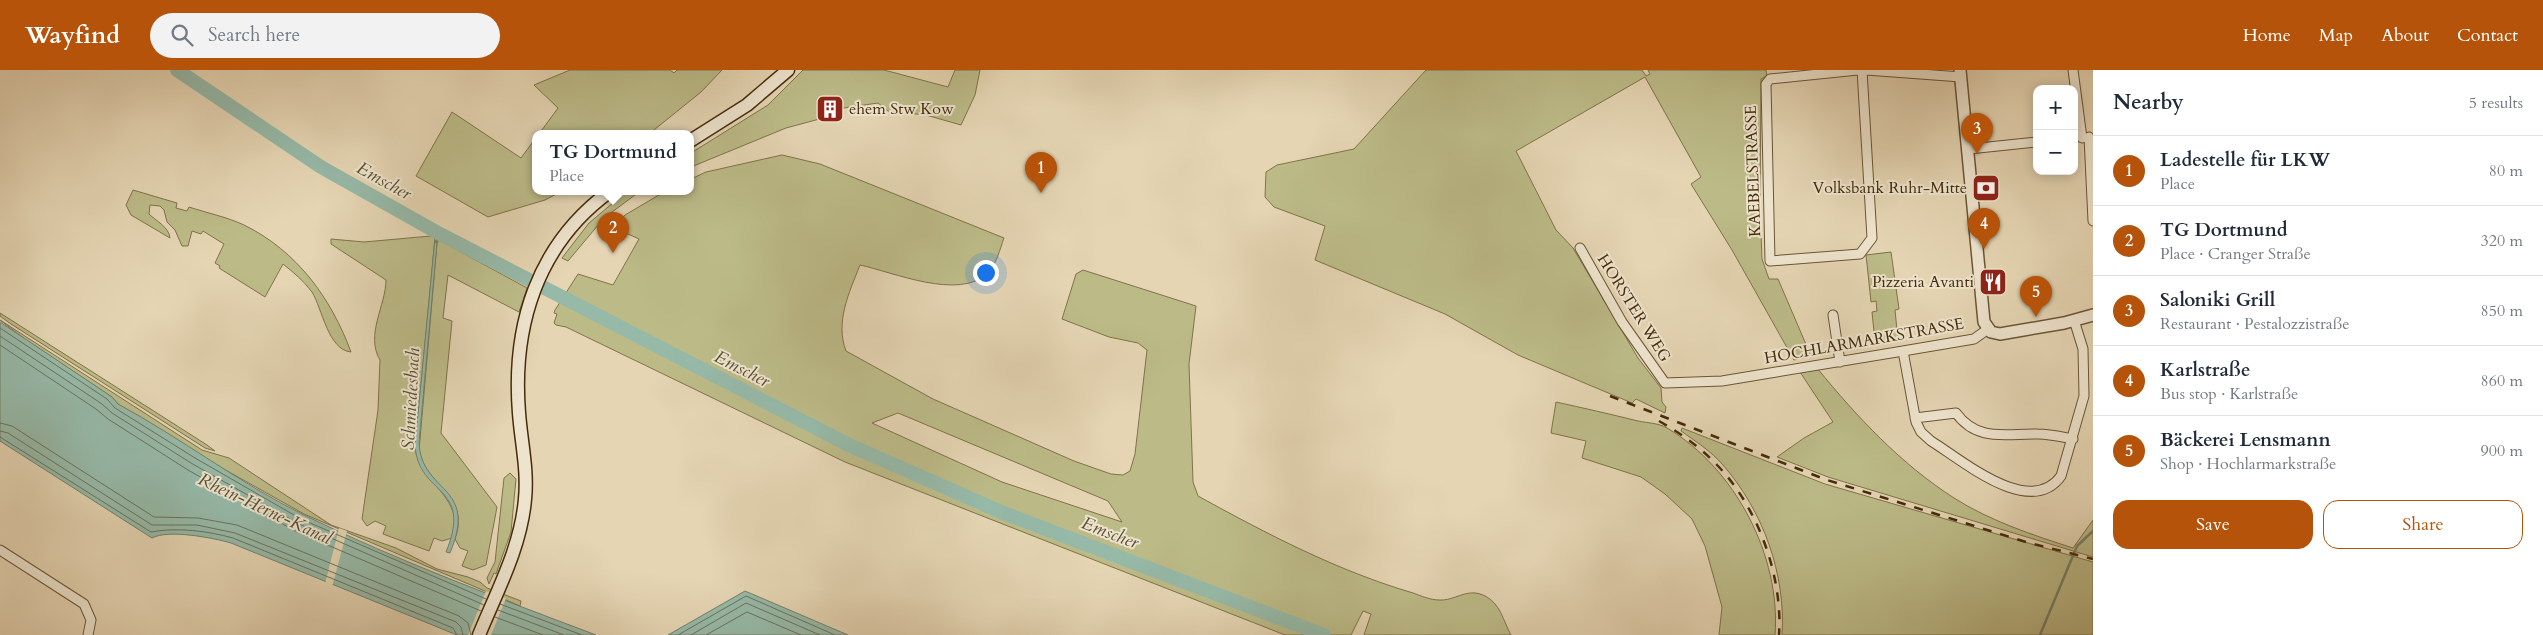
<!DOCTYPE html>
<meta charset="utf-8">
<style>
:root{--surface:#fff;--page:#f2f2f3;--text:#1f2937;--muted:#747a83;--line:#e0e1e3;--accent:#b45309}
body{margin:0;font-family:Cardo,serif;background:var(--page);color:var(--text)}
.controls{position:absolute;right:15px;top:15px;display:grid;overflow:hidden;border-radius:10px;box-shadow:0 2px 12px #0003}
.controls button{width:45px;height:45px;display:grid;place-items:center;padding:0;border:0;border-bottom:1px solid var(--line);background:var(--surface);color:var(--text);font:25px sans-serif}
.you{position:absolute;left:985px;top:202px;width:18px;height:18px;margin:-12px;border:4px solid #fff;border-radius:50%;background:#1a73e8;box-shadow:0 0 0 8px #1a73e833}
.badge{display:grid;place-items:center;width:32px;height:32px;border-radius:50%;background:var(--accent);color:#fff;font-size:16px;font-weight:700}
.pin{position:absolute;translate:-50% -41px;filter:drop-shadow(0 1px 2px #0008)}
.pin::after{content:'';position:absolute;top:26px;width:18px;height:15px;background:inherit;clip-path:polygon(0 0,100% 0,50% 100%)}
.popup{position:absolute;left:532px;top:60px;width:162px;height:65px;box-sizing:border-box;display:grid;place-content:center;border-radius:10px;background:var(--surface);filter:drop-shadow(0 1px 4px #0005);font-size:16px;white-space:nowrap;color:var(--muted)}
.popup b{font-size:19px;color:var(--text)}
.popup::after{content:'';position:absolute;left:50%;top:100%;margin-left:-10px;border:10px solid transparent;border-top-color:var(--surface)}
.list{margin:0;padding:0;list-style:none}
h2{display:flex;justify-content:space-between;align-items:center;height:65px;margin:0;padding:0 20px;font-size:21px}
h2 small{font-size:16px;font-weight:400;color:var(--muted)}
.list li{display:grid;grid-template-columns:32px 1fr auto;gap:15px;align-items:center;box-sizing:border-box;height:70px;padding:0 20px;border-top:1px solid var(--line)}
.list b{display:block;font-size:19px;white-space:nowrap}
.list p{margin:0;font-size:16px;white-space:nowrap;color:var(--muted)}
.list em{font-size:16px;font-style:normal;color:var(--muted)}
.actions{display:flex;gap:10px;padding:15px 20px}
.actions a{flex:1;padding:11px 0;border:1px solid var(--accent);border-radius:15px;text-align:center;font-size:18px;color:var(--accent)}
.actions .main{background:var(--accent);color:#fff}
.icon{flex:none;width:28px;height:28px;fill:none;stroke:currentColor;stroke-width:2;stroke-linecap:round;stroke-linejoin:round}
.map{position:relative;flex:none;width:2093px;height:565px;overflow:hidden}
header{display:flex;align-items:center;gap:30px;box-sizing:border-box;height:70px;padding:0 25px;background:var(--accent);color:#fff}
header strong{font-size:24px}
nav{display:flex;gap:28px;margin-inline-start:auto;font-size:18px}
.search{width:350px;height:45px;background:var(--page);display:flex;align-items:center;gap:12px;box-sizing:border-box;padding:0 18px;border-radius:28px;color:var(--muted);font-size:19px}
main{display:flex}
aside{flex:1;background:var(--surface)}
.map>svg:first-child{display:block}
.green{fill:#bcbb88;stroke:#80734a;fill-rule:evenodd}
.water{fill:#96b9a8;stroke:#758069}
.pier{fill:#e5d5b3}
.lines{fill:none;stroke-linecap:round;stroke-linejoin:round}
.shore{stroke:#6d725a;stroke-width:1}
.stream{stroke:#758069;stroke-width:2.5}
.river{stroke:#96b9a8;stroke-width:14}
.minor-casing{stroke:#6c5635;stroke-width:11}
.tertiary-casing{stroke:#6c5635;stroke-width:14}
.secondary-casing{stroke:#442b0b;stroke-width:15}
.minor{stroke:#eee4ce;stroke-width:9}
.tertiary{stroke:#eee4ce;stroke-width:11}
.secondary{stroke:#eee4ce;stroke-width:12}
.rail{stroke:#442b0b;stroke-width:2.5;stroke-dasharray:9 9;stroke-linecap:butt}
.labels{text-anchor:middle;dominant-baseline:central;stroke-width:4;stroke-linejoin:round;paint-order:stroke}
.poi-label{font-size:16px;fill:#442b0b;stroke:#eee4ce;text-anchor:end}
.street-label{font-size:16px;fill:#442b0b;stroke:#eee4ce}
.water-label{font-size:18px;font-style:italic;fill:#584e32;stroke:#eee4ce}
</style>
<header>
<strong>Wayfind</strong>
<div class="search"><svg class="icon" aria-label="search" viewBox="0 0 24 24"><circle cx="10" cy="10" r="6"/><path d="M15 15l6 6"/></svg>Search here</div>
<nav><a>Home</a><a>Map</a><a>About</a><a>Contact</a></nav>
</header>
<main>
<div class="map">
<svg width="2093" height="565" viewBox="0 0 2093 565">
<rect width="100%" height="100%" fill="#e5d5b3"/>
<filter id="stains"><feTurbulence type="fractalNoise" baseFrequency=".004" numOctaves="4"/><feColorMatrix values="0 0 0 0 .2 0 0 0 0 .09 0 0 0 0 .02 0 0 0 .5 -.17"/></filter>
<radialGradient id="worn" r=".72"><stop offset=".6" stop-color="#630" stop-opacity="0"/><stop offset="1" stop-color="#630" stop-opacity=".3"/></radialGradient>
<!-- green -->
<path class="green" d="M570,0H670L674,3L677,0H722L701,22L649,64H539L558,38L534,15Z
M803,0H884L948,17L955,0H980L975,25L961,55L926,45L888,41L878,33L837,39L827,47L786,58L691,97V83L768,35Z
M1426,0H1642L1646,6L1650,4L1648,0H1766L1767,6L1761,9L1760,138L1762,189L1769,209H1778L1811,286L1794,290L1732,180L1691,114L1701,107L1645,7L1516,81L1556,160L1573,178L1638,288L1661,318L1662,332L1666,337L1665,343L1636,329L1632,333L1518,285L1445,244L1315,190L1325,156L1274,137L1265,127L1266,102L1277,95L1354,79Z
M452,42L521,88L535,69L536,122H560L545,130L488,147L416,106Z
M782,85L820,94L1004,168C1000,179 996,195 988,203C959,231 893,202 860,195C849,223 835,252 846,281L933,329L1074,391L1111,404L1123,405L1130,401L1135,384L1147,280L1138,273L1109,267L1062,249L1076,204L1083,200L1196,236L1189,294L1193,412L1198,426C1267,464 1338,501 1413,523C1421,526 1431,530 1439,530C1455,531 1466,518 1483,525C1501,533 1503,551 1511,565H1364L1371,544L1363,541L1351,565H1285L845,392L566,257L556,255L554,253L557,244L554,243L555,240L578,204L613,215L639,169L617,159L610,160L625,145L664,122H690L691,109L706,102ZM898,343L1108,431L1122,452L1002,412L872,353Z
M133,120L177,133L176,138L187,141L189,137C207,143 227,147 244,155C297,181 331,228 351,282C328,280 322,238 312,222C304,211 293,202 283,194L265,227L219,198L220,196L215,193L224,174L203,161L201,164L192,161L188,176H182L175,160L167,152L164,140L160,136L150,135L149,144C156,151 169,157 170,168L131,145L126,135Z
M626,122H639L604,148L568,191L562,188L589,153Z
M431,166L435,168L415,379C421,413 467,430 452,468L442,471L434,468L429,481L383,464L386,456L375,451L367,456L362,449L378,340L380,290C365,265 386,235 386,210L331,174V169L364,172Z
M439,170L527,218L519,242L448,205L443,248L452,251L441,363L497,437L486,495L473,500L462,496L468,481L460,478L455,469C471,426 427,417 419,381L437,173Z
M1891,182L1899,239L1895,240L1898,270L1875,272L1872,242L1877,241L1876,231L1871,232L1866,185Z
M0,243L207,375L215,381L205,378L11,254L0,246Z
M0,250L202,380L229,388L331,455L396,478L437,499L468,507L480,512L487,518L521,531L520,536L304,444L197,384L118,334L112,327L26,270Z
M1817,298C1857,347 1901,394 1954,428C1990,451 2033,465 2073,478L2093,450V487L1828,407L1777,387L1804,368L1833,352L1800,302Z
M1556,332C1583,338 1610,344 1638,351C1647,353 1659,353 1667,358C1735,398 1781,486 1775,565H1719L1722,537L1705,476L1692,449L1665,424L1641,407L1582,388L1586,371L1551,363Z
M1682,358L1825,414L2093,492V565H1782C1786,504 1763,441 1723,395C1711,381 1695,371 1681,361Z
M510,403L516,409L511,462L496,504L494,503L489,514L487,508L495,492L504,408Z"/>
<!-- water -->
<path class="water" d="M435,168L439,170L437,173L419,372C421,425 479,413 450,483L446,482C474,414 418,427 415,375Z
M0,252L112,327L118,334C181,368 239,413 304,445C398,491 498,528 596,565H457L231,473C214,468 168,459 152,468L0,371Z
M745,521L848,565H668Z"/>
<!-- pier -->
<path class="pier" d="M339,458L347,461L332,517L325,514Z
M486,521L506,528L491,565H468Z"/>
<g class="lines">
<!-- shore -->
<path class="shore" d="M0,258L107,329L115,338L195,388L301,449L486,529
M0,266L102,334L112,343L191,393L299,454L484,535
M0,275L96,339L108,349L188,400L295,461L481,541
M0,353L12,356L154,447L198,448L237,455L459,546L468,553L471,565
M0,361L8,363L152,455H197L235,463L456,552L461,557L463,565
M0,367L151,462C177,457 208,461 233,468L453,558L457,565
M500,534L582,565
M498,540L564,565
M495,547L543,565
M678,565L746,526L835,565
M691,565L746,533L820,565
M706,565L747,542L801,565"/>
<!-- stream -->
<path class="stream" d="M436,172L440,164
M2040,565L2077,476L2093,461"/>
<!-- river -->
<path class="river" d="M177,0L321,97L440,164L849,375L1001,442L1324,565"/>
<!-- minor casing -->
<g class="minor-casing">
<path id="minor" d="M1858,0L1770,9L1766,14L1770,191L1860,184L1872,168L1862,0
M1866,0L1961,7
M2073,0L2082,68
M2089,67L2093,151
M1969,79L2037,72
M1580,178L1622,252L1665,313L1722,311L1903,281L1974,269L1988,259
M1833,245L1840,292
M1903,281L1916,352L1921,362L1931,371C1962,390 2030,449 2061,406L2084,326L2083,279L2074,250
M1915,348L1956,343C1978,373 2007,363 2038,364C2050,364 2062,367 2073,369
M0,480L84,534L91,550L88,565"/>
</g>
<!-- tertiary casing -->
<g class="tertiary-casing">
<path id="tertiary" d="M1960,0L1984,252L1991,262L2000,264L2064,253L2093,245"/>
</g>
<!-- secondary casing -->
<g class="secondary-casing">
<path id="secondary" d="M690,71L747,35L788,0
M479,565C497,521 521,477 525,429C528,400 521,371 519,343C512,256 537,175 609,122"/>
</g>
<!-- minor -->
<use href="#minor" class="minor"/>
<!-- tertiary -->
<use href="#tertiary" class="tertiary"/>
<!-- secondary -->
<use href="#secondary" class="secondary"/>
<!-- rail -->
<path class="rail" d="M1610,326L1827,410L2026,472L2093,489
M1659,351C1680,363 1700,377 1717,395C1758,437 1783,507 1779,565"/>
</g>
<!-- icons -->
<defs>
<g id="building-square" transform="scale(1.4375)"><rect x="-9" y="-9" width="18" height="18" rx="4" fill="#8f2418" stroke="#eee4ce"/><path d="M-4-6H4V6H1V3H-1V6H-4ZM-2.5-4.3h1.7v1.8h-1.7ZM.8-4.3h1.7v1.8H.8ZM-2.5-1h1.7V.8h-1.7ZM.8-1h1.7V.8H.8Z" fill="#fff"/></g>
<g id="bank-square" transform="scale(1.4375)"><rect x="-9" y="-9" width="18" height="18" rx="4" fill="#8f2418" stroke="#eee4ce"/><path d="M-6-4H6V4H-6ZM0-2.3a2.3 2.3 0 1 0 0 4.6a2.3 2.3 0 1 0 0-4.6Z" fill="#fff"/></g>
<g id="restaurant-square" transform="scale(1.4375)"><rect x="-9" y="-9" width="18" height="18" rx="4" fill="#8f2418" stroke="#eee4ce"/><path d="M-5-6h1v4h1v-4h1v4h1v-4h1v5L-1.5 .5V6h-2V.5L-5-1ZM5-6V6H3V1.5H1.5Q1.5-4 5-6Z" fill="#fff"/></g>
</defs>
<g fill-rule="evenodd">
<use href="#building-square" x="830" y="39"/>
<use href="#bank-square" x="1986" y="118"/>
<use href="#restaurant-square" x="1993" y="212"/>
</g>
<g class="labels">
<!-- poi labels -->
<g class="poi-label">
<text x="849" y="39" text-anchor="start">ehem Stw Kow</text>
<text x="1967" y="118">Volksbank Ruhr-Mitte</text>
<text x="1974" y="212">Pizzeria Avanti</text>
</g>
<!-- street labels -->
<g class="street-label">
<text transform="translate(1753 101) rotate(-92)">KAEBELSTRASSE</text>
<text transform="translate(1634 238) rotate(58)">HORSTER WEG</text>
<text transform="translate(1864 271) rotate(-10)">HOCHLARMARKSTRASSE</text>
</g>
<!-- water labels -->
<g class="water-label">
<text transform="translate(384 111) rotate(29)">Emscher</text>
<text transform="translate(742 299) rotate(27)">Emscher</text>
<text transform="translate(411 329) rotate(-87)">Schmiedesbach</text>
<text transform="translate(265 439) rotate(25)">Rhein-Herne-Kanal</text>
<text transform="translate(1110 463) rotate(21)">Emscher</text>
</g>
</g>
<rect width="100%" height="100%" filter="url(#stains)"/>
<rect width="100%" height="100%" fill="url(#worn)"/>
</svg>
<div class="controls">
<button>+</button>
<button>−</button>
</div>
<div class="you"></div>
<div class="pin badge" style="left:1041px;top:123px">1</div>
<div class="pin badge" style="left:613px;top:183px">2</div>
<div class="popup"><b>TG Dortmund</b>Place</div>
<div class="pin badge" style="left:1977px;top:84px">3</div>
<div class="pin badge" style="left:1984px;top:179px">4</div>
<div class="pin badge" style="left:2036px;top:247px">5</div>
</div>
<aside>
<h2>Nearby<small>5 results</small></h2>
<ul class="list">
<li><span class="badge">1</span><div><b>Ladestelle für LKW</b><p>Place</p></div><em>80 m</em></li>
<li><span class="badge">2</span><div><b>TG Dortmund</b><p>Place · Cranger Straße</p></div><em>320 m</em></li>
<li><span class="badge">3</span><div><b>Saloniki Grill</b><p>Restaurant · Pestalozzistraße</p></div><em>850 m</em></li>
<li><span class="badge">4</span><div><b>Karlstraße</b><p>Bus stop · Karlstraße</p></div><em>860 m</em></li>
<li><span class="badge">5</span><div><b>Bäckerei Lensmann</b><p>Shop · Hochlarmarkstraße</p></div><em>900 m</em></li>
</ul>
<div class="actions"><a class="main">Save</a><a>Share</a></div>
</aside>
</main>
